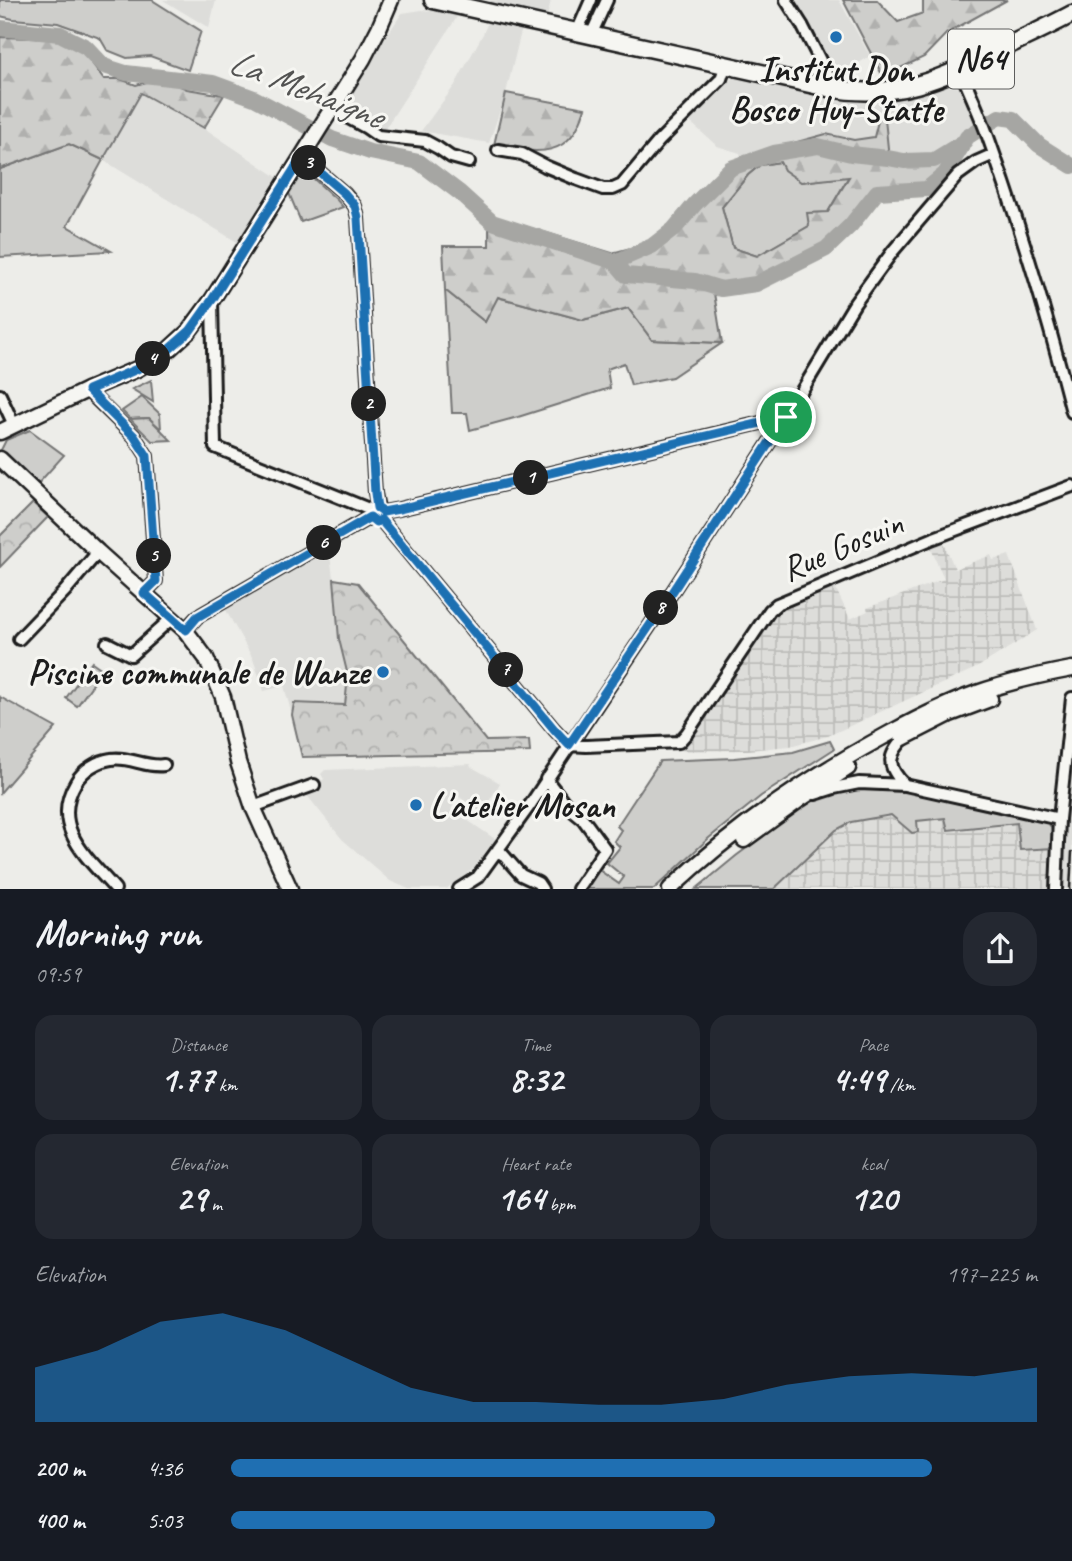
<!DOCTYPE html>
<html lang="en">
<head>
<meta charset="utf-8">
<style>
	body { margin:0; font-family:Caveat,sans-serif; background:#242831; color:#f1f3f6; height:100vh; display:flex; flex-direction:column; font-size:26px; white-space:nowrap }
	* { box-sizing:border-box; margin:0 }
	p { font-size:23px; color:#9ea1a6 }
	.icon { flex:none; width:38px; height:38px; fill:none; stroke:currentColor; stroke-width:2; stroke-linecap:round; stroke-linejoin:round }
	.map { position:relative; height:889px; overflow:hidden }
	.details { display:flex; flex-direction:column; background:#171b24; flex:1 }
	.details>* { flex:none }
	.pin { position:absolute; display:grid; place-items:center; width:60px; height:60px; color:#fff; margin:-30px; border:4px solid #fff; border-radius:50%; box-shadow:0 2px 7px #0007 }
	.km { position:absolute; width:35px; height:35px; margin:-18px; border-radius:50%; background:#222; color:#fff; font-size:19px; line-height:35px; text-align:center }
	.round { display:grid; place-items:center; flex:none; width:74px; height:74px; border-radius:28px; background:#242831 }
	.summary { display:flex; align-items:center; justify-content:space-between; height:119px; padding:0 35px }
	h1 { font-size:38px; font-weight:700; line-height:52px }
	.figures { display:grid; grid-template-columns:repeat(3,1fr); gap:10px; height:119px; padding:7px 35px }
	.figures div { display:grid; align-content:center; border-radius:18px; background:#242831; text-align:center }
	.figures b { font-size:35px; font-weight:700 }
	.figures small { font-size:19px; font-weight:400 }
	.figures p { font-size:19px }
	.chart { height:196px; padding:14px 35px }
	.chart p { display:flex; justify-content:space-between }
	.chart svg { width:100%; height:126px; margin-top:7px; fill:#1f6fb2; opacity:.7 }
	ul { padding:0 35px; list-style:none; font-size:23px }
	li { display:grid; grid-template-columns:112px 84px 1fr; align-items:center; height:52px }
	li i { height:18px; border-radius:9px; background:#1f6fb2 }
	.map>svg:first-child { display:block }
</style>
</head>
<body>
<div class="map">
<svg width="1072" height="889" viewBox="0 0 1072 889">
	<defs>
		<pattern id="industrial-grid" width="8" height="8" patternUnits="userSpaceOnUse" patternTransform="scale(1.75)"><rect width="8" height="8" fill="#ddddda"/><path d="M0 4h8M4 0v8" fill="none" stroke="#bdbdba"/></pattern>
		<pattern id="forest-firs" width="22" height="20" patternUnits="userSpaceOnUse" patternTransform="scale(1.75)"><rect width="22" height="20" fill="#cececb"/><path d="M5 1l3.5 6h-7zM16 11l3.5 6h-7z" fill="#b0b0ae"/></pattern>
		<pattern id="park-crowns" width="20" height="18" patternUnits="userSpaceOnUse" patternTransform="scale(1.75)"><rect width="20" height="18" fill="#cececb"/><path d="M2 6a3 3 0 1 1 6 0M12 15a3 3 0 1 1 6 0" fill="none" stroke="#b0b0ae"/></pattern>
	</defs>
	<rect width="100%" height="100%" fill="#edede9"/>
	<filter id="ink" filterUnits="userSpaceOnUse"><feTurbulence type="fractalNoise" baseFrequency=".0143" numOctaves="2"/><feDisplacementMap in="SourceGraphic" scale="14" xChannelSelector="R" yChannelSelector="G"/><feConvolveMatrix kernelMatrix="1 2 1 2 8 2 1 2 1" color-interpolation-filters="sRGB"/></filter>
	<g filter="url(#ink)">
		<path fill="#ddddda" d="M163 0H216L209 28Z
			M490 0H551L547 17 526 11 506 93 489 143 421 131 455 85 483 34 488 22Z
			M790 0H839L870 56 843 73 832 74Z
			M422 10 459 14 381 135 339 108 402 13Z
			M962 74 980 118 965 141 934 160 904 161 888 158 885 119 879 118 874 137 854 140 826 134 742 160 740 153 717 146 688 120 736 75 845 96 884 100 926 89Z
			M141 93 204 128 277 177 237 242 103 160Z
			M329 548 338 614 339 639 348 676 345 706 294 703 292 715 284 686 264 691 253 659 223 605Z
			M1072 759V889H1062L1065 830Z
			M471 764 470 766 500 783 482 813 458 796 451 809 495 839 473 869 446 889H409L390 881 342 839 306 794 324 779 321 774 325 770Z"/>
		<path fill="url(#industrial-grid)" d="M943 541 955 569 991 555 993 560 1009 555 1037 630 978 667 828 736 790 746 748 750 682 751 773 615 782 608 834 585 850 619 868 611 867 608 944 579 930 546Z
			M812 799 1051 825 1054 834 1052 889H696L736 856Z"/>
		<path fill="#cececb" stroke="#757574" stroke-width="2" d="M0 0H152L201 31 188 70 150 56 127 58 107 50 100 38 58 23 13 19 0 16Z
			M69 144 103 160 67 226 111 251 0 257V169Z
			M780 162 801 182 849 176 828 212 809 226 757 256 733 248 722 207 748 175 760 165Z
			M304 170 337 200 343 207 301 222 288 191Z
			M445 290 485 322 497 297 583 320 628 308 652 340 722 343 672 377 631 385 624 363 607 369 610 388 518 417 470 430 467 413H452Z
			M151 380 153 402 132 389Z
			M142 397 160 414 161 429 149 418 130 419 122 411Z
			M30 430 64 455 36 486 1 450 6 440Z
			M92 662 106 672 102 678 98 677 77 706 66 698Z
			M0 697 56 728 0 793Z
			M830 741 834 749 761 796 709 838 654 889H587L599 870 619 884 624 877 607 863 620 847 614 841 621 830 617 826 660 761 734 758 793 752Z
			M859 785 903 789 1046 821C1055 829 1054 837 1054 848L1020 850 1017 823 948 830 945 818 917 821 918 832 912 833 891 815 851 822 836 830 774 889H696L736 856 812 799Z"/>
		<path fill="url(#forest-firs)" stroke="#757574" stroke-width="2" fill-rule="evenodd" d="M843 0H877L898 22 923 13V0H1007L947 33 924 57 894 71 887 84Z
			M0 37 60 39 81 49 104 79H120L136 85 154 80 168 81 187 89 224 95 204 128 141 93 103 160 69 144 0 169Z
			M506 93 585 108C571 160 538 154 494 145Z
			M879 117 885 119 889 158 904 161 934 160 965 141 945 174 927 189 877 192 874 203 830 251 752 288 714 293 722 343 652 340 628 308 583 320 498 297 485 322 445 290 443 246H489V226L502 219 612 253 649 243 674 221 703 187 725 167 786 145 826 134 854 140 874 137ZM780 162 784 170 801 182 849 177 828 212 807 213 809 226 757 256 733 248 722 207 748 175 760 165Z"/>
		<path fill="url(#park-crowns)" stroke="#757574" stroke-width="2" d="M149 418 171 440 152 441 130 419Z
			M33 503 48 517 0 567V536Z
			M334 579 358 583 486 741 529 740 530 752 302 757 292 715 294 703 345 705 348 676 339 639Z"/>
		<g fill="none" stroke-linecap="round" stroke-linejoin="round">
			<path stroke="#a6a6a3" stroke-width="16" d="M0 28 60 34 86 47 104 66 126 73 213 83 254 98 332 139 370 152 419 162 460 193 492 222 615 262 652 246 674 229 695 204 731 168 774 153 818 146 851 154 888 158 904 161 934 160 965 141 967 137 999 117 1013 119 1039 145 1072 166
				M615 262 626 275 695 281 721 289 756 284 826 249 851 225 877 192 927 189 945 174 962 146"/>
			<defs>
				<path id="street" d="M786 0 802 25 830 80 828 88
					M577 32 591 0
					M591 35 607 0
					M960 69C969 91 979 112 987 134 1020 225 1048 318 1072 412
					M332 109 365 127 378 136 425 141 438 148 451 157 469 162
					M498 150 522 154 545 166 576 179 603 189H613L622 185 659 141 721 79 726 64
					M302 157 344 193 355 206 358 218 375 493 378 508
					M212 300 215 447 371 510
					M87 390 134 436 147 456 156 581 144 593
					M0 395 14 425
					M383 512 399 509 786 417
					M381 520 554 729 569 745
					M185 630 197 617 370 517
					M19 639 65 591 98 552
					M107 643 131 655 172 618
					M569 745 586 746 679 742 687 733 770 610 777 604 934 538 1072 486
					M546 779 567 806 583 819 605 849 578 889
					M905 785C885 765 888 755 906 736
					M815 794 834 788 859 783 905 785 1059 819
					M253 807 314 785
					M498 849 521 875 538 883 542 889
					M115 889C88 858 49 827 76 782 83 770 97 761 111 759 129 756 146 768 164 765
					M459 889 478 877 530 805 665 603 786 417 855 303 893 251 958 175 976 162 994 154
					M1056 889 1059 819 1072 698"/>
				<path id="secondary" d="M0 432 87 390 137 369 166 352 189 331 212 300 363 59 379 28 391 0
					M0 459 98 552 185 630 206 658 223 697 238 762 253 807 290 889
					M903 738 950 714 990 699
					M744 840 799 800 848 768
					M670 889C736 827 812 775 892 732 918 718 945 704 974 694 1006 683 1039 675 1072 669"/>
				<path id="primary" d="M433 0 828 88C897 100 939 80 999 50 1023 38 1048 27 1072 14"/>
			</defs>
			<use href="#street" stroke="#1c1c1c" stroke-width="16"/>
			<use href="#secondary" stroke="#1c1c1c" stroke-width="19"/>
			<use href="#primary" stroke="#1c1c1c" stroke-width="21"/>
			<use href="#street" stroke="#f6f6f2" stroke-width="10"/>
			<use href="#secondary" stroke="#f6f6f2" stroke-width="14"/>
			<use href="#primary" stroke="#f6f6f2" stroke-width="16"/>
			<path stroke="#1c1c1c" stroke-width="2.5" d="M1070 889 1072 852"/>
		</g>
	</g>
	<g fill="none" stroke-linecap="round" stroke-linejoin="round" filter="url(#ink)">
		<defs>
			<path id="route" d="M302 157 344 193 355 206 358 218 375 493 377 508 383 512 399 509 786 417 665 603 569 745 554 729 381 520 376 522 370 517 197 617 186 630 144 593 156 581 147 456 134 436 88 390 137 369 166 352 190 331 212 300Z"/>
		</defs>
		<use href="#route" stroke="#fff" stroke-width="14"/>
		<use href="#route" stroke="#1f6fb2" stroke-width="9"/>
	</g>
	<g fill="#1f6fb2" stroke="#f6f6f2" stroke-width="2.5">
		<circle cx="836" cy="37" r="7"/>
		<circle cx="383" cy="672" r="7"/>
		<circle cx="416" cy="805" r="7"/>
	</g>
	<g text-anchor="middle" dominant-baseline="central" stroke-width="6" stroke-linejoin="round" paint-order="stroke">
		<rect fill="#f6f6f2" stroke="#5d5d5c" stroke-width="2" x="948" y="29.5" width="66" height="59" rx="5"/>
		<g font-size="33" font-weight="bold" fill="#1c1c1c">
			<text x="981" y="59">N64</text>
		</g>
		<g font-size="35" font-weight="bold" fill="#1c1c1c" stroke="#f6f6f2">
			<text x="836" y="69">Institut Don<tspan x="836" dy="40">Bosco Huy-Statte</tspan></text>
			<text x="369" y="672" text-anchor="end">Piscine communale de Wanze</text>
			<text x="430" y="805" text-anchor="start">L'atelier Mosan</text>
		</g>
		<g font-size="35" fill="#1c1c1c" stroke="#f6f6f2">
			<text transform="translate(842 546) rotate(-23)">Rue Gosuin</text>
		</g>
		<g font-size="37" font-style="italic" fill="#535352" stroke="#f6f6f2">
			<text transform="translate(306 88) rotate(21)">La Mehaigne</text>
		</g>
	</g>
</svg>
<div class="pin" style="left:786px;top:417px;background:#1e9e55"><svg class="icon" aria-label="arrive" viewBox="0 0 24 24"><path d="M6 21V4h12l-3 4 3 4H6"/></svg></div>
<b class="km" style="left:531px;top:478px">1</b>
<b class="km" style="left:369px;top:404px">2</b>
<b class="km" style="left:309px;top:163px">3</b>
<b class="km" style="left:153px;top:359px">4</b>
<b class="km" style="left:154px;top:556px">5</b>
<b class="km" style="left:324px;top:543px">6</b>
<b class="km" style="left:506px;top:670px">7</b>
<b class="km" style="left:661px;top:608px">8</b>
</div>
<section class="details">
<div class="summary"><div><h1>Morning run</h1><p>09:59</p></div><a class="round"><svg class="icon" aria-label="share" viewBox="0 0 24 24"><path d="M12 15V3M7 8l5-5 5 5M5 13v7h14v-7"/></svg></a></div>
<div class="figures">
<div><p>Distance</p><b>1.77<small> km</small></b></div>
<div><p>Time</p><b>8:32</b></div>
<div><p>Pace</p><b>4:49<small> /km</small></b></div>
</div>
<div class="figures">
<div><p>Elevation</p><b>29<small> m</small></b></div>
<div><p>Heart rate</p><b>164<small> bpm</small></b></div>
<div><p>kcal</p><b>120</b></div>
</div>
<div class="chart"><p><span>Elevation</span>197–225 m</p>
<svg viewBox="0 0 160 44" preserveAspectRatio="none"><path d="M0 44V25L10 19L20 9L30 6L40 12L50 22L60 32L70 37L80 37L90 38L100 38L110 36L120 31L130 28L140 27L150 28L160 25V44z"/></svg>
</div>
<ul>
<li><b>200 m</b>4:36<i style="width:87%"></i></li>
<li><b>400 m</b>5:03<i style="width:60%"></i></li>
</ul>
</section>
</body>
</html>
